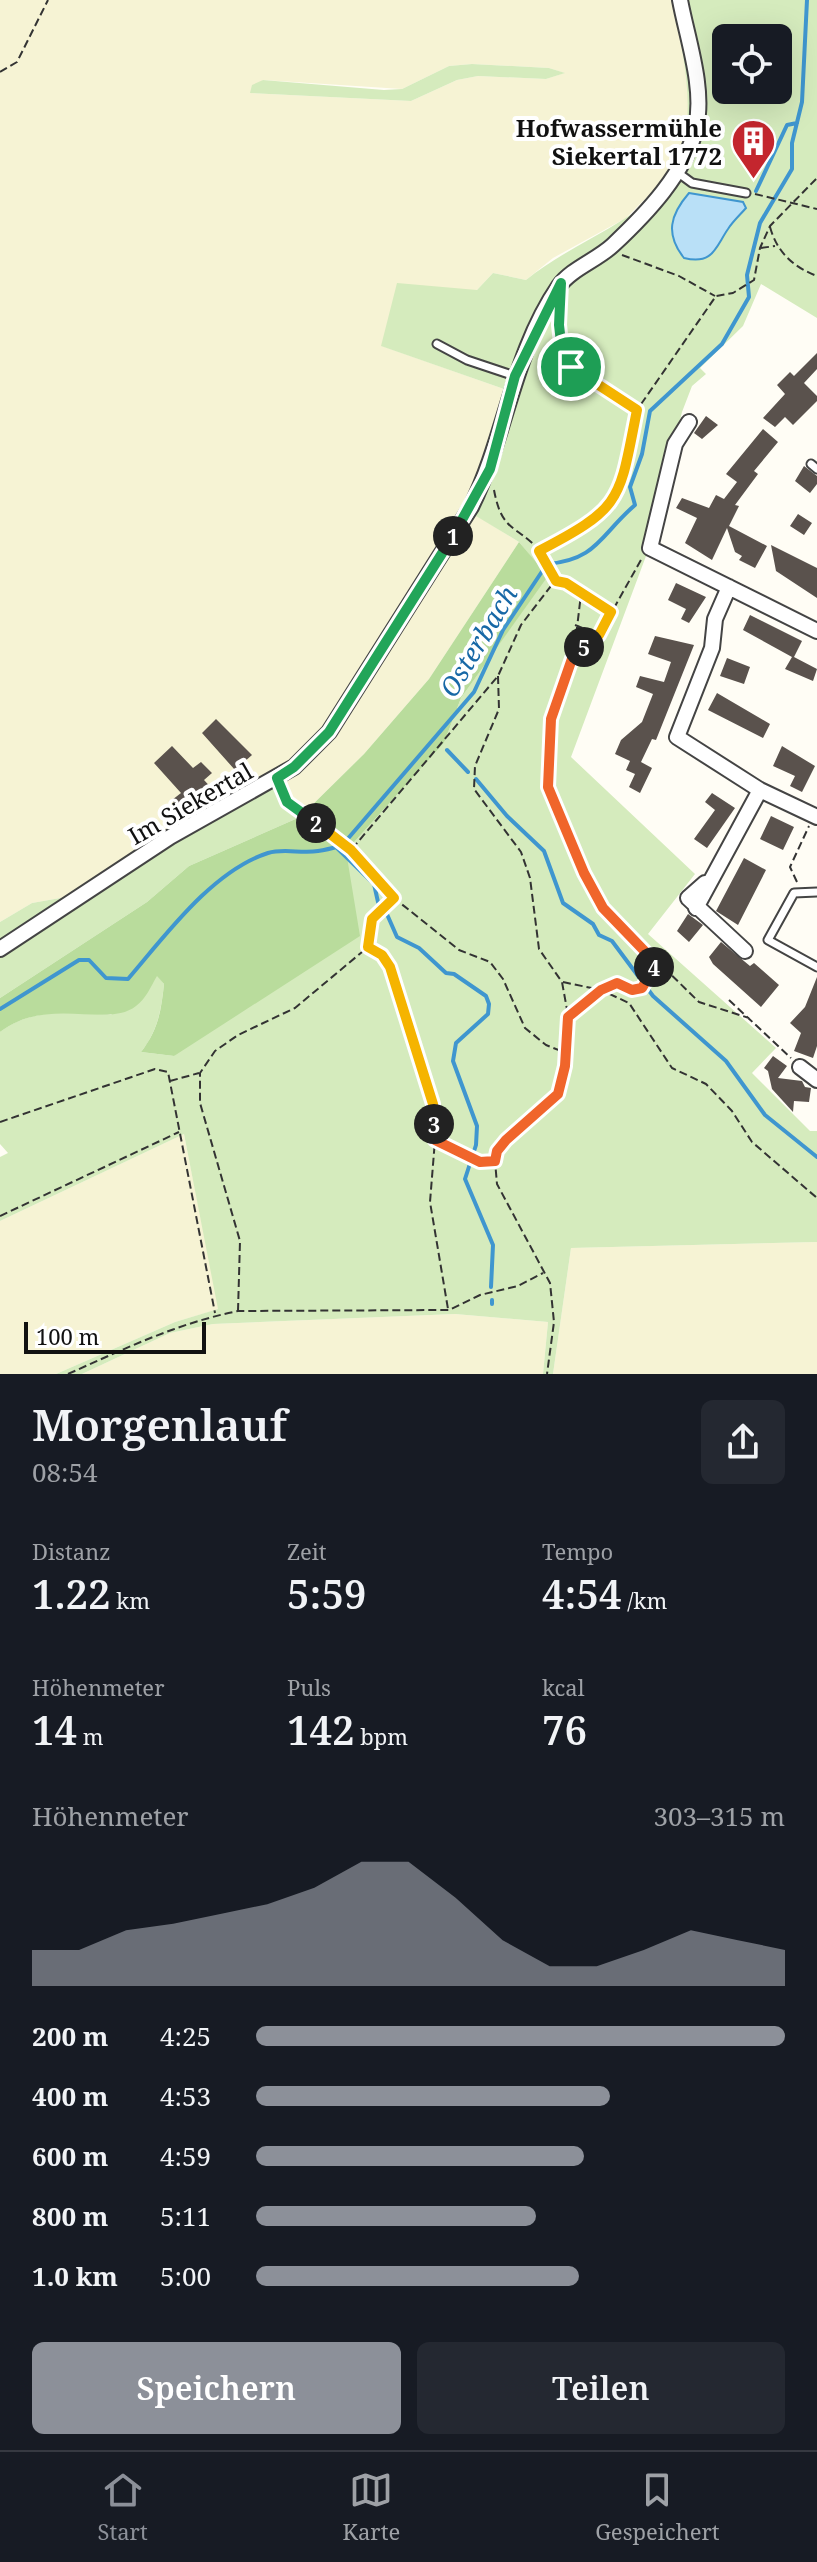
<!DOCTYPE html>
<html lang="de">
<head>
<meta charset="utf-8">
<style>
	body { margin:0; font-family:"Noto Serif",serif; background:#242831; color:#f1f3f6; height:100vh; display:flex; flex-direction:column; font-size:30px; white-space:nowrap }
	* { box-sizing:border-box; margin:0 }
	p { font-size:26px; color:#9ea1a6 }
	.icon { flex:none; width:44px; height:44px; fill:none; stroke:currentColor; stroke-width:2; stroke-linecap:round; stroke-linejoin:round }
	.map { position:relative; height:1374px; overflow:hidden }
	.panel { display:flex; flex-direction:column; background:#171b24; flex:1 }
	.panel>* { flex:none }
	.buttons { position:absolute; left:712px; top:24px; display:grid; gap:16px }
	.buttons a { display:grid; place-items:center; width:80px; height:80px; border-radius:12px; background:#171b24; box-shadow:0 8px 32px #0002; font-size:40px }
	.scale { position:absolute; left:24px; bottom:20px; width:182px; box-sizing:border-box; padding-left:8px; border:4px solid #111; border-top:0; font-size:22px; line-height:28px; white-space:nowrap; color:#111; -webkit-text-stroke:6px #fff; paint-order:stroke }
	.pin { position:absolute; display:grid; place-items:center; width:68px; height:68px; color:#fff; margin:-34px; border:4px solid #fff; border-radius:50%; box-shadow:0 2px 8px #0007 }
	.km { position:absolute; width:40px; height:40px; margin:-20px; border-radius:50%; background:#222; color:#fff; font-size:22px; line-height:40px; text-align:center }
	.round { display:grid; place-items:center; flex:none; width:84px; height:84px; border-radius:12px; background:#242831 }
	.overview { display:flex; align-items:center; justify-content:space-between; height:136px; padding:0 32px }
	h1 { font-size:44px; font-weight:600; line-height:60px }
	.stats { display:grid; grid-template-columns:repeat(3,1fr); gap:12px; height:136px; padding:8px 32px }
	.stats div { display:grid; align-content:center }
	.stats b { font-size:40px; font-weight:600 }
	.stats small { font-size:22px; font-weight:400 }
	.stats p { font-size:22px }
	.chart { height:224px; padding:16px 32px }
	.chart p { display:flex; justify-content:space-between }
	.chart svg { width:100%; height:144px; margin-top:8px; fill:#8c9099; opacity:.7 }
	.primary-button { display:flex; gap:16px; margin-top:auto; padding:16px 32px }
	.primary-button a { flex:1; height:92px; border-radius:12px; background:#8c9099; color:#fff; font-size:32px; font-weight:600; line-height:92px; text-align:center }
	.primary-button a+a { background:#242831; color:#f1f3f6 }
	ul { padding:0 32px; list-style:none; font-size:26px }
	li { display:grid; grid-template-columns:128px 96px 1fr; align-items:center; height:60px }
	li i { height:20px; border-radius:10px; background:#8c9099 }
	.menu { display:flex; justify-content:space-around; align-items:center; height:112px; border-top:2px solid #363941; background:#171b24; font-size:22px; color:#9ea1a6 }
	.menu a { display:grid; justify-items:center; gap:4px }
	.menu .active { color:#8c9099 }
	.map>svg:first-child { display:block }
</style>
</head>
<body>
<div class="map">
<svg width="817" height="1374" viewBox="0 0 817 1374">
	<rect width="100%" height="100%" fill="#fffdf5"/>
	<path fill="#f6f3d4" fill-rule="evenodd" d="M0 0H673L689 89V122L675 169 626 218 553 258 526 280 493 273 477 290 382 346 504 389 495 452 471 512 519 542 429 679 364 754 304 813 288 801 276 774 168 834 66 897 32 903 0 922ZM472 64 549 68 564 73 546 79 478 76 457 80 411 101 251 93 263 80 402 89 449 66Z
		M184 1134 219 1309 175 1322 56 1374H0V1221Z
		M817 1242V1374H553L571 1248Z
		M455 1314 548 1322 543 1374H82L170 1333 213 1324Z"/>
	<path fill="#d5ebbd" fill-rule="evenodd" d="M673 0H817V318L761 284 743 326 700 368 706 374 692 386 682 412 646 556 571 757 695 874 648 934 776 1048 752 1073 810 1131H817V1242L571 1248 553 1374H543L548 1322 455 1314 213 1324 170 1333 82 1374H56L175 1322 218 1309 184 1134 0 1221V1157L8 1153 0 1144V1032C33 1007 72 1012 111 1015L157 975 164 984C161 1011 158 1030 141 1052L174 1056 346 851 444 743 461 698 547 576 519 542 471 513 495 452 504 389 381 346 397 283 477 290 493 273 526 280C557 255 591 240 624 219 712 164 688 84 673 0ZM726 38H778V90H726Z
		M472 64 549 68 565 73 546 79 478 76 457 80 411 101 250 93 252 85 263 80 384 90 402 89 449 66Z
		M276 774 288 801 304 813 300 817 189 866 147 902 0 998V922L32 903 66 897Z"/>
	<path fill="#b9dc9c" d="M519 542 548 576 461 698 444 743 346 851 360 936 174 1056 141 1052C158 1030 161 1012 164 984L157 976C151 986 146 999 136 1006 107 1029 49 995 0 1032V998L147 902 189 866 300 817 364 754 429 679Z"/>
	<path fill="#b9e0f7" stroke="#3f96cf" stroke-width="2" d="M689 193 743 202 746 208C740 215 733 221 728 229 715 248 713 265 684 258 665 234 670 215 689 193Z"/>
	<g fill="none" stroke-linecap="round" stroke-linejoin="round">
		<path stroke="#3f96cf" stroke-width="4" d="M756 191 787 125 797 123
			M447 750 468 772
			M476 779 507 816 544 851 563 903 593 924 599 935 612 941 653 996 726 1061 765 1115 817 1157
			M345 842 474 692 503 630 547 564C597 560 600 535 635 505L630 487 642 454 650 411 722 344 749 297 747 275 760 223 792 169V143L802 102 807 0
			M337 848 374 884 378 902
			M386 912 397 937 419 948 446 973 454 974 486 996 489 1004 488 1014 456 1043 453 1061 477 1126 476 1145 465 1179 493 1245 491 1287
			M0 1009 79 960H89L106 978 128 979C165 936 212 871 268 853 284 848 302 854 318 851 325 850 333 848 340 846
			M492 1300V1304"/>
	</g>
	<path fill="#5a524d" d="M817 353V369L804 383 817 396V401L793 425 785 417 775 427 763 418 785 394 777 385 790 372 794 376Z
		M706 416 718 425 702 439 694 433Z
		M763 429 778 442 754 471 758 474 735 505 739 506 729 526 767 546 755 568 739 560 742 556 735 552 727 528 712 560 685 543 697 518 676 508 682 498 709 508 716 495 724 499 737 482 726 474Z
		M804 466 817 476V484L810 493 795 481Z
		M798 514 812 523 804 535 790 526Z
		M771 545 817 568V598L776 571Z
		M676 583 706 597 689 623 681 619 686 609 668 600Z
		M750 615 802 641 794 657 817 669 813 681 785 669 792 657 743 630Z
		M655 636 694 645 656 740 652 739 641 762 652 768 640 793 629 787 635 774 626 770 630 761 615 754 621 740 642 722 653 694 636 687 640 676 664 682 671 662 648 654Z
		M727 658 750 667 744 684 720 676Z
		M717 693 770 724 763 738 708 710Z
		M216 719 252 755 235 770 202 733Z
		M172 746 193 768 201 762 212 773 204 780 216 793 187 816 172 800 181 793 154 763Z
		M782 746 815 766 802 792 790 786 795 776 773 766Z
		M712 793 735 808 707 848 694 839 715 810 705 802Z
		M771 816 794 827 783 850 760 839Z
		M744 858 766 870 738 925 716 911Z
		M688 914 703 925 689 942 677 931Z
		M721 942 750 966 754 963 779 985 761 1007 713 964 709 957Z
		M817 977V1046L813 1058 794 1051 801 1033 790 1023 805 1007Z
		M773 1056 787 1066 778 1078 802 1081 805 1087 811 1088 809 1102 794 1101 793 1112 772 1089 768 1071 764 1068Z"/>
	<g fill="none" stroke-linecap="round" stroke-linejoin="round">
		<defs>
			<path id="lane" d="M677 172 692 183 746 193
				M437 344 467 360 515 376
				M811 464 817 469
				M817 892 794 893 768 940 817 967"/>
			<path id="street" d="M689 422 675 444 650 548 817 631
				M729 587 715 619 712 648 677 737 760 790 817 817
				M705 883 688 898 745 951
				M696 908 760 790
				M0 949 170 837 294 767 329 732 471 507C506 436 513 353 559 286 571 269 597 260 613 245 646 214 686 173 696 127 705 88 687 38 680 0
				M800 1067 817 1080"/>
		</defs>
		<use href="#lane" stroke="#444" stroke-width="11"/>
		<use href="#street" stroke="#444" stroke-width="18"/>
		<path stroke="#333" stroke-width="2" stroke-dasharray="8 4" stroke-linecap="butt" d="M0 72 17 62 48 0
			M755 194 817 209
			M770 227C777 252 793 267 817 276
			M761 248 775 246
			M622 255 679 276 715 296
			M559 313 563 360 618 401 637 410
			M494 490C502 533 516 524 540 551 547 559 551 571 556 581
			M539 551 603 512 621 489 637 410 716 296 733 293 754 280 760 248 770 226 817 178
			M556 581 566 583 581 594 574 653 551 719 548 787 584 873 603 908 699 1002 749 1018
			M582 595 611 611
			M575 625 598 634
			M575 653 599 635 642 558
			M498 676 499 709 475 766 474 789 521 852 530 878 539 949 562 982 570 1026 558 1094 506 1140 497 1151 495 1161 497 1184 550 1283 554 1322 547 1374
			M282 790 287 802 351 850 394 898 459 950 490 962 503 979 525 1028 546 1045 566 1053
			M352 849 498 676 521 625 554 582
			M797 882 790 867 809 826
			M368 947 382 955 390 967 433 1104 435 1140 430 1202 448 1309
			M563 982 601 990 629 1003 672 1068 706 1084 732 1111 752 1142 817 1198
			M729 1000 791 1058
			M568 1017 617 983 632 990 642 988 656 964
			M170 1081 199 1073
			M0 1122 155 1069 168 1072 215 1313
			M437 1140 480 1162 493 1161
			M0 1216 179 1132
			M238 1311 240 1241 200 1103V1073L215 1051 238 1035 295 1008 368 947 372 919 394 898
			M68 1374C124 1349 178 1323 238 1311L449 1310 480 1295 518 1286 543 1273"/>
		<use href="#lane" stroke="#fff" stroke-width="7"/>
		<use href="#street" stroke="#fff" stroke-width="14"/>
	</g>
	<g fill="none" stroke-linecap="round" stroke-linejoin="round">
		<defs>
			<path id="split-1" d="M453 536 490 469 515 376 561 283 559 325 563 360 571 367"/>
			<path id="split-2" d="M316 823 287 802 277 778 294 767 329 732 453 536"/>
			<path id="split-3" d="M316 823 351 850 394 898 372 919 368 947 382 955 390 967 433 1104 434 1124"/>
			<path id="split-4" d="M434 1124 435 1140 480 1162 495 1161 497 1151 506 1140 558 1094 565 1066 568 1017 601 990 617 983 632 990 642 988 654 967"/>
			<path id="split-5" d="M584 647 574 653 551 719 548 787 584 873 603 908 656 963 654 967"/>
			<path id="split-6" d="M571 367 637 410C619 500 624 507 539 551L556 581 566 583 611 612 599 635 584 647"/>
		</defs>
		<use href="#split-1" stroke="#fff" stroke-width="16"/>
		<use href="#split-2" stroke="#fff" stroke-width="16"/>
		<use href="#split-3" stroke="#fff" stroke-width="16"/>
		<use href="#split-4" stroke="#fff" stroke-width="16"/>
		<use href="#split-5" stroke="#fff" stroke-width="16"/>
		<use href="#split-6" stroke="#fff" stroke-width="16"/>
		<use href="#split-1" stroke="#22a559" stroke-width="10"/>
		<use href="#split-2" stroke="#22a559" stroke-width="10"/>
		<use href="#split-3" stroke="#f5b400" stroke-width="10"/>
		<use href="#split-4" stroke="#f0652b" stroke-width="10"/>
		<use href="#split-5" stroke="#f0652b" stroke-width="10"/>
		<use href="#split-6" stroke="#f5b400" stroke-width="10"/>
	</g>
	<defs>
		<symbol id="building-pin" viewBox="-11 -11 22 30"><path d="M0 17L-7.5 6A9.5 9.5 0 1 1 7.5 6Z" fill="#c4262e" stroke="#fff"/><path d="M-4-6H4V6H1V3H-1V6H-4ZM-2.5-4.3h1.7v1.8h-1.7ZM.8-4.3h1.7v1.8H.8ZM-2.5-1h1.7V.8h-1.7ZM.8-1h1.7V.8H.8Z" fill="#fff"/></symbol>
	</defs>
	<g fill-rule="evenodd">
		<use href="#building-pin" x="728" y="116" width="51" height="69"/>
	</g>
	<g text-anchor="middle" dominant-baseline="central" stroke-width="8" stroke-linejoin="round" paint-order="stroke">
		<g font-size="24" font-weight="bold" fill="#111" stroke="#fff" text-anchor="end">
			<text x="722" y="127">Hofwassermühle<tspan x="722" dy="28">Siekertal 1772</tspan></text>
		</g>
		<g font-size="24" fill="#111" stroke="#fff">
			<text transform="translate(190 803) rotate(-30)">Im Siekertal</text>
		</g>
		<g font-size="26" font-style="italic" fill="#1768a6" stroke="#fff">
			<text transform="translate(478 641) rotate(-59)">Osterbach</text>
		</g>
	</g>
</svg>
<div class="buttons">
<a><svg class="icon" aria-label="locate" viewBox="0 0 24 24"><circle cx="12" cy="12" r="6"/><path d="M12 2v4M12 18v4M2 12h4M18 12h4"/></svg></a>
</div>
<div class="scale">100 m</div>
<div class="pin" style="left:571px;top:367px;background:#1e9e55"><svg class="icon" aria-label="arrive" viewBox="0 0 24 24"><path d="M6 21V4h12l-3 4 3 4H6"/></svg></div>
<b class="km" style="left:453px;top:536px">1</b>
<b class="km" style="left:316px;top:823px">2</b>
<b class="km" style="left:434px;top:1124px">3</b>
<b class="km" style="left:654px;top:967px">4</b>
<b class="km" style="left:584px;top:647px">5</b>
</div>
<section class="panel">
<div class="overview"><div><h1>Morgenlauf</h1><p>08:54</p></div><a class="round"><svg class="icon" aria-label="share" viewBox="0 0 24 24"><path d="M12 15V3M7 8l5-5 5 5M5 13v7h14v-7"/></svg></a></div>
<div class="stats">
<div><p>Distanz</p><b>1.22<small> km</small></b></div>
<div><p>Zeit</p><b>5:59</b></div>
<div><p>Tempo</p><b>4:54<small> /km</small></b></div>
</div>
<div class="stats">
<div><p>Höhenmeter</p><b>14<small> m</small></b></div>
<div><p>Puls</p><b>142<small> bpm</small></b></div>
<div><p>kcal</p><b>76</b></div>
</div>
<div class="chart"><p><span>Höhenmeter</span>303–315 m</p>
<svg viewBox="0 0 160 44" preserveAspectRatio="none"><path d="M0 44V33L10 33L20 27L30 25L40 22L50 19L60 14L70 6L80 6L90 17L100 30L110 38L120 38L130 33L140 27L150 30L160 33V44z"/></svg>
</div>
<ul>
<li><b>200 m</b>4:25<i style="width:100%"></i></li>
<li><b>400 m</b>4:53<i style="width:67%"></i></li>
<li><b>600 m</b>4:59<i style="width:62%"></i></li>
<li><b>800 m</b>5:11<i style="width:53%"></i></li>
<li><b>1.0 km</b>5:00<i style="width:61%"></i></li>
</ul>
<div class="primary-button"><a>Speichern</a><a>Teilen</a></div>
</section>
<nav class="menu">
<a class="active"><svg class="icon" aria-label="home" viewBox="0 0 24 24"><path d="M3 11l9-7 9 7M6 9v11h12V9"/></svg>Start</a>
<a><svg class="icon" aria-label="map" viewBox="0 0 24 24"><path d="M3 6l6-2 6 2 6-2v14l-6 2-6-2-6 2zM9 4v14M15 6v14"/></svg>Karte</a>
<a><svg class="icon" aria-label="saved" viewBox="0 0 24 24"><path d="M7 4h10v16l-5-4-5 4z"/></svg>Gespeichert</a>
</nav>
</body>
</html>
